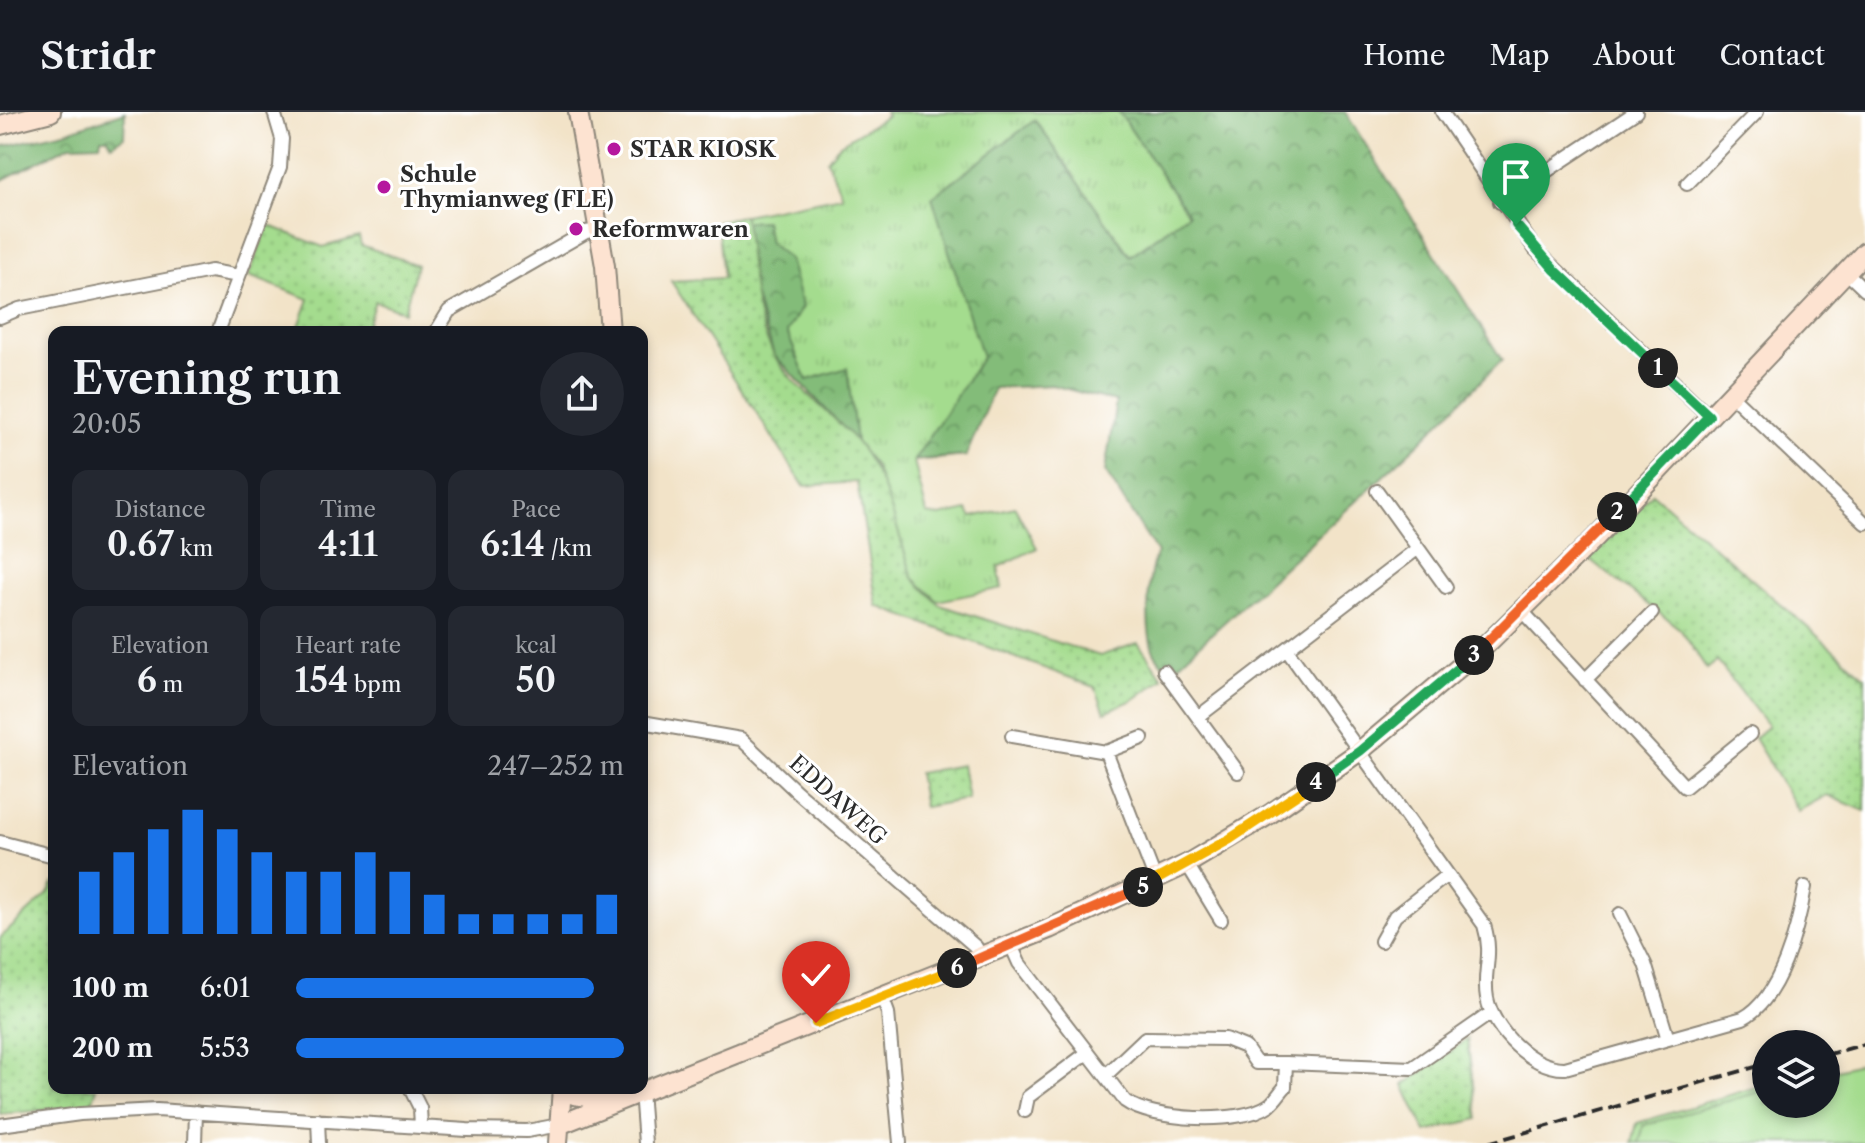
<!DOCTYPE html>
<html lang="en">
<head>
<meta charset="utf-8">
<style>
	body { margin:0; font-family:"Libre Caslon Text",serif; background:#242831; color:#f1f3f6; height:100vh; display:flex; flex-direction:column; font-size:30px; white-space:nowrap }
	* { box-sizing:border-box; margin:0 }
	p { font-size:26px; color:#9ea1a6 }
	.icon { flex:none; width:44px; height:44px; fill:none; stroke:currentColor; stroke-width:2; stroke-linecap:round; stroke-linejoin:round }
	.map { position:relative; flex:1; overflow:hidden }
	.drawer { position:absolute; left:48px; top:214px; width:600px; height:768px; display:flex; flex-direction:column; background:#171b24; border-radius:16px; box-shadow:0 4px 12px #0003 }
	.drawer>* { flex:none }
	.buttons { position:absolute; left:1752px; top:918px; display:grid; gap:16px }
	.buttons a { display:grid; place-items:center; width:88px; height:88px; border-radius:50%; background:#171b24; box-shadow:0 4px 12px #0003; font-size:40px }
	.pin { position:absolute; display:grid; place-items:center; width:68px; height:68px; color:#fff; margin:-82px -34px; border-radius:50% 50% 50% 0; rotate:-45deg; box-shadow:0 0 8px #0007 }
	.pin .icon { rotate:45deg }
	.km { position:absolute; width:40px; height:40px; margin:-20px; border-radius:50%; background:#222; color:#fff; font-size:22px; line-height:40px; text-align:center }
	.round { display:grid; place-items:center; flex:none; width:84px; height:84px; border-radius:42px; background:#242831 }
	.summary { display:flex; align-items:center; justify-content:space-between; height:136px; padding:0 24px }
	h1 { font-size:44px; font-weight:600; line-height:60px }
	.figures { display:grid; grid-template-columns:repeat(3,1fr); gap:12px; height:136px; padding:8px 24px }
	.figures div { display:grid; align-content:center; border-radius:16px; background:#242831; text-align:center }
	.figures b { font-size:34px; font-weight:600 }
	.figures small { font-size:22px; font-weight:400 }
	.figures p { font-size:22px }
	.chart { height:224px; padding:16px 24px }
	.chart p { display:flex; justify-content:space-between }
	.chart svg { width:100%; height:144px; margin-top:8px; stroke:#1a73e8; stroke-width:6 }
	ul { padding:0 24px; list-style:none; font-size:26px }
	li { display:grid; grid-template-columns:128px 96px 1fr; align-items:center; height:60px }
	li i { height:20px; border-radius:10px; background:#1a73e8 }
	header { display:flex; align-items:center; gap:48px; box-sizing:border-box; height:112px; padding:0 40px; background:#171b24; border-bottom:2px solid #363941 }
	header strong { font-size:38px }
	nav { display:flex; gap:44px; margin-inline-start:auto; font-size:28px }
	.map>svg:first-child { display:block }
</style>
</head>
<body>
<header>
<strong>Stridr</strong>
<nav><a>Home</a><a>Map</a><a>About</a><a>Contact</a></nav>
</header>
<div class="map">
<svg width="1865" height="1031" viewBox="0 0 1865 1031">
	<defs>
		<pattern id="grass-tufts" width="24" height="20" patternUnits="userSpaceOnUse" patternTransform="scale(2)"><rect width="24" height="20" fill="#a4dc8e"/><path d="M3 7l-1-3M5 7V3M7 7l1-3M15 17l-1-3M17 17v-4M19 17l1-3" fill="none" stroke="#8dbd7b"/></pattern>
		<pattern id="forest-crowns" width="20" height="18" patternUnits="userSpaceOnUse" patternTransform="scale(2)"><rect width="20" height="18" fill="#83bc79"/><path d="M2 6a3 3 0 1 1 6 0M12 15a3 3 0 1 1 6 0" fill="none" stroke="#6b9963"/></pattern>
		<pattern id="park-dots" width="8" height="8" patternUnits="userSpaceOnUse" patternTransform="scale(2)"><rect width="8" height="8" fill="#a4dc8e"/><path d="M2 2h.1M6 6h.1" fill="none" stroke="#8dbd7b" stroke-width="1.8" stroke-linecap="round"/></pattern>
	</defs>
	<rect width="100%" height="100%" fill="#fff"/>
	<filter id="ink" filterUnits="userSpaceOnUse"><feTurbulence type="fractalNoise" baseFrequency=".0125" numOctaves="2"/><feDisplacementMap in="SourceGraphic" scale="16" xChannelSelector="R" yChannelSelector="G"/><feConvolveMatrix kernelMatrix="1 2 1 2 8 2 1 2 1" color-interpolation-filters="sRGB"/></filter>
	<filter id="wash" filterUnits="userSpaceOnUse"><feTurbulence type="fractalNoise" baseFrequency=".006" numOctaves="4" result="noise"/><feDisplacementMap in="SourceGraphic" scale="32" xChannelSelector="R" yChannelSelector="G"/><feGaussianBlur stdDeviation="1.8" result="paint"/><feColorMatrix in="noise" values="0 0 0 0 0 0 0 0 0 0 0 0 0 0 0 0 0 1.4 0 .05"/><feComposite in="paint" operator="in"/></filter>
	<g filter="url(#wash)">
		<rect width="100%" height="100%" fill="#f2e3c8"/>
		<path fill="url(#grass-tufts)" stroke="#68845c" stroke-width="2" d="M885 0H1119L1188 102 1130 144 1035 8 982 245 966 344 914 349 927 402 940 404 967 398 972 405 1015 395 1037 436 998 455 1002 476 938 489 913 466 875 354 762 214 752 176 744 103 842 84 827 48 840 32 887 4Z
			M1766 972V978L1642 1031H1632L1637 1011Z"/>
		<path fill="url(#forest-crowns)" stroke="#577452" stroke-width="2" d="M125 0 124 25 111 33 108 26H101L100 32 70 33 0 69V35L65 20Z
			M1119 0H1345L1502 248 1419 331 1169 561C1165 554 1158 548 1154 540 1145 520 1147 460 1157 441L1105 359 1116 290 1052 273 994 276 966 344 914 348 982 245 932 85 1035 8 1130 144 1188 102Z
			M765 109 769 131 789 147 802 195 787 220 807 268 847 256 856 329 774 243 752 176 745 110Z"/>
		<path fill="url(#park-dots)" stroke="#68845c" stroke-width="2" d="M744 103C751 149 751 199 773 241 791 275 829 297 853 326 887 365 896 417 913 466L940 493 1100 544 1138 531 1163 566 1133 588 1105 600 1095 575 877 494 857 370 804 374 671 169 723 166 717 110Z
			M268 113 323 135 359 125 361 133 417 153 404 200 375 189 365 220H297L309 187 249 164Z
			M1652 381 1865 565V699L1827 683 1798 699 1754 626 1768 614 1717 549 1707 557 1680 517 1589 447Z
			M962 653 968 687 924 695 918 661Z
			M54 770V976H97L91 994 0 1002V826L48 782Z
			M1467 927 1478 1007 1426 1020 1404 973Z"/>
		<path fill="#a4dc8e" stroke="#68845c" stroke-width="2" d="M1865 950V1031H1639L1644 1013 1766 978V992H1826V961Z"/>
	</g>
	<g filter="url(#ink)">
		<g fill="none" stroke-linecap="round" stroke-linejoin="round">
			<defs>
				<path id="street" d="M1442 0 1535 137 1709 304
					M1687 72 1757 0
					M1500 90 1636 0
					M1846 160 1865 178
					M0 205 19 197 211 159 239 164
					M218 220 280 55 282 27 274 0
					M436 220 449 199 586 120 599 118
					M1730 282 1865 411
					M1377 379 1446 475
					M1522 499 1685 675 1750 622
					M1287 538 1484 813C1494 845 1482 859 1487 886 1493 918 1532 957 1565 956L1743 906C1781 886 1798 816 1805 775
					M1164 559 1238 660
					M1585 568 1652 501
					M1198 605 1417 437
					M642 610 741 627 796 679 976 835 982 846
					M1012 624 1106 640 1156 769
					M1106 640 1142 626
					M0 730 54 744
					M1187 752 1221 808
					M1620 802 1645 852 1668 927
					M1381 829 1395 804 1447 763
					M1011 833 1019 851 1125 989C1152 1009 1241 1013 1269 993 1275 989 1280 980 1285 975L1286 951 1412 956 1491 901
					M882 885 888 901 900 1031
					M1106 963 1145 926 1225 927 1245 935 1256 951H1286
					M410 976 420 996 421 1014
					M641 979 645 1031
					M1025 999 1028 985 1087 941
					M318 1008 319 1031
					M0 1013 80 1002 157 998 467 1018 527 1019 559 1013
					M195 1031 196 1000"/>
				<path id="secondary" d="M578 0 605 154 610 220
					M0 13 51 0
					M567 976 574 983 613 989
					M559 1013 1049 817 1187 752 1270 702 1360 639 1487 532 1596 425 1865 140
					M558 1031 562 976"/>
			</defs>
			<use href="#street" stroke="#8e877a" stroke-width="16"/>
			<use href="#secondary" stroke="#8e877a" stroke-width="22"/>
			<use href="#street" stroke="#fff" stroke-width="12"/>
			<use href="#secondary" stroke="#fde3d1" stroke-width="18"/>
			<path stroke="#2b2b2b" stroke-width="4" stroke-dasharray="12 6" stroke-linecap="butt" d="M1826 943 1865 932
				M1488 1031 1766 952"/>
		</g>
	</g>
	<g fill="none" stroke-linecap="round" stroke-linejoin="round" filter="url(#ink)">
		<defs>
			<path id="split-1" d="M1516 113 1555 158 1658 256"/>
			<path id="split-2" d="M1617 400 1709 304 1658 256"/>
			<path id="split-3" d="M1474 543 1617 400"/>
			<path id="split-4" d="M1316 670 1360 639 1474 543"/>
			<path id="split-5" d="M1143 775 1230 727 1316 670"/>
			<path id="split-6" d="M957 856 1143 775"/>
			<path id="split-7" d="M816 911 957 856"/>
		</defs>
		<use href="#split-1" stroke="#fff" stroke-width="16"/>
		<use href="#split-2" stroke="#fff" stroke-width="16"/>
		<use href="#split-3" stroke="#fff" stroke-width="16"/>
		<use href="#split-4" stroke="#fff" stroke-width="16"/>
		<use href="#split-5" stroke="#fff" stroke-width="16"/>
		<use href="#split-6" stroke="#fff" stroke-width="16"/>
		<use href="#split-7" stroke="#fff" stroke-width="16"/>
		<use href="#split-1" stroke="#22a559" stroke-width="10"/>
		<use href="#split-2" stroke="#22a559" stroke-width="10"/>
		<use href="#split-3" stroke="#f0652b" stroke-width="10"/>
		<use href="#split-4" stroke="#22a559" stroke-width="10"/>
		<use href="#split-5" stroke="#f5b400" stroke-width="10"/>
		<use href="#split-6" stroke="#f0652b" stroke-width="10"/>
		<use href="#split-7" stroke="#f5b400" stroke-width="10"/>
	</g>
	<g fill="#b5179e" stroke="#fff" stroke-width="3">
		<circle cx="614" cy="37" r="8"/>
		<circle cx="384" cy="75" r="8"/>
		<circle cx="576" cy="117" r="8"/>
	</g>
	<g text-anchor="middle" dominant-baseline="central" stroke-width="6" stroke-linejoin="round" paint-order="stroke">
		<g font-size="22" font-weight="bold" fill="#2b2b2b" stroke="#fff" text-anchor="start">
			<text x="630" y="37">STAR KIOSK</text>
			<text x="400" y="62">Schule<tspan x="400" dy="25">Thymianweg (FLE)</tspan></text>
			<text x="592" y="117">Reformwaren</text>
		</g>
		<g font-size="22" fill="#2b2b2b" stroke="#fff">
			<text transform="translate(838 688) rotate(42)">EDDAWEG</text>
		</g>
	</g>
</svg>
<div class="buttons">
<a><svg class="icon" aria-label="layers" viewBox="0 0 24 24"><path d="M12 4l9 5-9 5-9-5zM3 14l9 5 9-5"/></svg></a>
</div>
<div class="pin" style="left:1516px;top:113px;background:#1e9e55"><svg class="icon" aria-label="arrive" viewBox="0 0 24 24"><path d="M6 21V4h12l-3 4 3 4H6"/></svg></div>
<div class="pin" style="left:816px;top:911px;background:#d93025"><svg class="icon" aria-label="check" viewBox="0 0 24 24"><path d="M5 12l5 5 9-10"/></svg></div>
<b class="km" style="left:1658px;top:256px">1</b>
<b class="km" style="left:1617px;top:400px">2</b>
<b class="km" style="left:1474px;top:543px">3</b>
<b class="km" style="left:1316px;top:670px">4</b>
<b class="km" style="left:1143px;top:775px">5</b>
<b class="km" style="left:957px;top:856px">6</b>
<section class="drawer">
<div class="summary"><div><h1>Evening run</h1><p>20:05</p></div><a class="round"><svg class="icon" aria-label="share" viewBox="0 0 24 24"><path d="M12 15V3M7 8l5-5 5 5M5 13v7h14v-7"/></svg></a></div>
<div class="figures">
<div><p>Distance</p><b>0.67<small> km</small></b></div>
<div><p>Time</p><b>4:11</b></div>
<div><p>Pace</p><b>6:14<small> /km</small></b></div>
</div>
<div class="figures">
<div><p>Elevation</p><b>6<small> m</small></b></div>
<div><p>Heart rate</p><b>154<small> bpm</small></b></div>
<div><p>kcal</p><b>50</b></div>
</div>
<div class="chart"><p><span>Elevation</span>247–252 m</p>
<svg viewBox="0 0 160 44" preserveAspectRatio="none"><path d="M5 44V25M15 44V19M25 44V12M35 44V6M45 44V12M55 44V19M65 44V25M75 44V25M85 44V19M95 44V25M105 44V32M115 44V38M125 44V38M135 44V38M145 44V38M155 44V32"/></svg>
</div>
<ul>
<li><b>100 m</b>6:01<i style="width:91%"></i></li>
<li><b>200 m</b>5:53<i style="width:100%"></i></li>
</ul>
</section>
</div>
</body>
</html>
